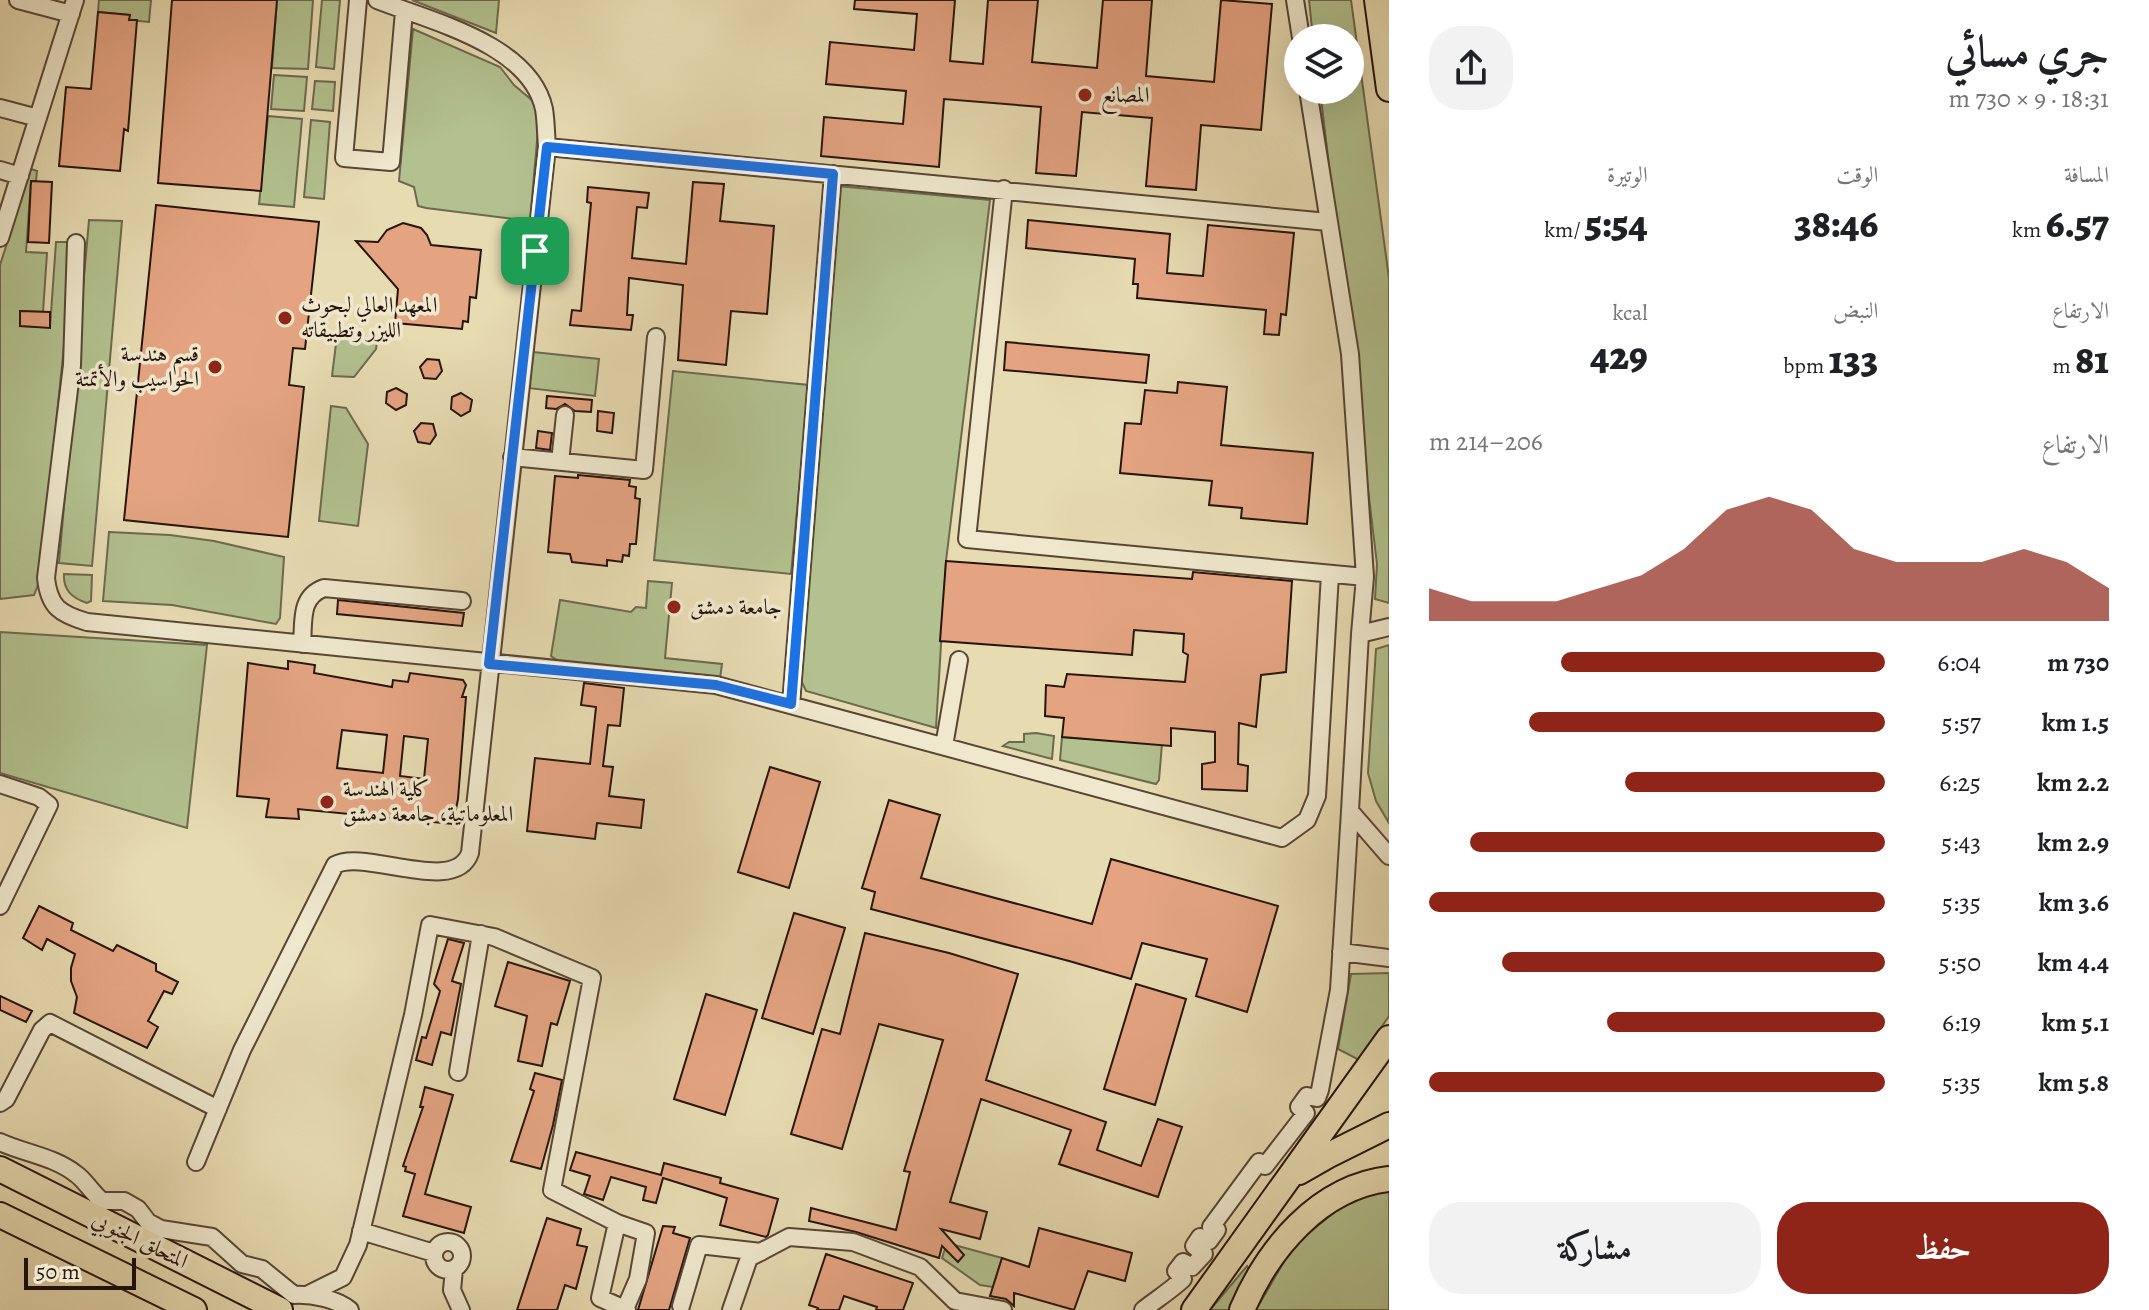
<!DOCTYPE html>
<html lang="ar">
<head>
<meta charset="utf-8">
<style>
	body { margin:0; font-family:Alegreya,Amiri,serif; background:#f2f2f2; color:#202124; direction:rtl; height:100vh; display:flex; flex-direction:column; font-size:30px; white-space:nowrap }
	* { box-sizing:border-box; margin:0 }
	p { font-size:26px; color:#757577 }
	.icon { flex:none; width:44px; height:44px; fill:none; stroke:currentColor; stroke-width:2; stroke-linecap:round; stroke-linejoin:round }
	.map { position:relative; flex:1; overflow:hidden; direction:ltr }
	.side { display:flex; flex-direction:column; background:#fff; width:760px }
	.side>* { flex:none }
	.controls { position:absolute; left:1284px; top:24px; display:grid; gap:16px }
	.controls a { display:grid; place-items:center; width:80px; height:80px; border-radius:50%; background:#fff; box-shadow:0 8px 32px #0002; font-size:40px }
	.scale { position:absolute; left:24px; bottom:20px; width:112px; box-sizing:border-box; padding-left:8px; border:4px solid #27140c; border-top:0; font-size:22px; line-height:28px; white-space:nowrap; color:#27140c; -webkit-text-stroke:6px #efe8cd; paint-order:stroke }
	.pin { position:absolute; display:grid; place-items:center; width:68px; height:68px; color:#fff; margin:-34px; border-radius:16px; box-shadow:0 4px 12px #0006 }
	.round { display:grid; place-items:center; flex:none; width:84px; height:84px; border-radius:32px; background:#f2f2f2 }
	.summary { display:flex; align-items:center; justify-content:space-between; height:136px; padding:0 40px }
	h1 { font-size:44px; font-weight:800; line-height:60px }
	.metrics { display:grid; grid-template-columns:repeat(3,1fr); gap:12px; height:136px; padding:8px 40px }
	.metrics div { display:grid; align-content:center }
	.metrics b { font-size:40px; font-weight:800 }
	.metrics small { font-size:22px; font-weight:400 }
	.metrics p { font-size:22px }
	.chart { height:224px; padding:16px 40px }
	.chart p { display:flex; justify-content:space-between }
	.chart svg { width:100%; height:144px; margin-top:8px; fill:#8f2418; opacity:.7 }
	.primary-button { display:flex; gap:16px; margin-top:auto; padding:16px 40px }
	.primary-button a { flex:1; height:92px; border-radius:32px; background:#8f2418; color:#fff; font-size:32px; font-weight:800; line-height:92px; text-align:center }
	.primary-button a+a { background:#f2f2f2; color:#202124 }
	ul { padding:0 40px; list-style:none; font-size:26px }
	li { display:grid; grid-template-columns:128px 96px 1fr; align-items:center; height:60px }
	li i { height:20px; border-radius:10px; background:#8f2418 }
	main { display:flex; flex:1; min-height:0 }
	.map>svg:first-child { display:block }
</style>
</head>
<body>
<main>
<section class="side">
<div class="summary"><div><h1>جري مسائي</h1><p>18:31 · 9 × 730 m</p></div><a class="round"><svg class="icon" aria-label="share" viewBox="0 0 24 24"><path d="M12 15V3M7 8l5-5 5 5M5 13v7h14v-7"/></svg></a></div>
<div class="metrics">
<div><p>المسافة</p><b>6.57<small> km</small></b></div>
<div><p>الوقت</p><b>38:46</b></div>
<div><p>الوتيرة</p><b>5:54<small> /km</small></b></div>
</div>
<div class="metrics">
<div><p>الارتفاع</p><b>81<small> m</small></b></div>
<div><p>النبض</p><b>133<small> bpm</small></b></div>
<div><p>kcal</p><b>429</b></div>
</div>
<div class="chart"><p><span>الارتفاع</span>206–214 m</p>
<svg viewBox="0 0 160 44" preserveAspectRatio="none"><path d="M0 44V34L10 38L20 38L30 38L40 34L50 30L60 22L70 10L80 6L90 10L100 22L110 26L120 26L130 26L140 22L150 26L160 34V44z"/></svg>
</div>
<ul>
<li><b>730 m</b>6:04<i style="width:71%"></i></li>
<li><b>1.5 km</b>5:57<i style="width:78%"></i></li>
<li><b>2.2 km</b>6:25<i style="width:57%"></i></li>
<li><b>2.9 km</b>5:43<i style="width:91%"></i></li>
<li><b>3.6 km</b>5:35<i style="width:100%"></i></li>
<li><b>4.4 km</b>5:50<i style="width:84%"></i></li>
<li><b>5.1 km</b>6:19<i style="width:61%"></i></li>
<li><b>5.8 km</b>5:35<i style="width:100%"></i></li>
</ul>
<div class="primary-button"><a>حفظ</a><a>مشاركة</a></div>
</section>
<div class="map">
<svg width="1389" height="1310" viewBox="0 0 1389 1310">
	<rect width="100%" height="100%" fill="#e7dbb2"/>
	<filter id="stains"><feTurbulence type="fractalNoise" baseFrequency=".0025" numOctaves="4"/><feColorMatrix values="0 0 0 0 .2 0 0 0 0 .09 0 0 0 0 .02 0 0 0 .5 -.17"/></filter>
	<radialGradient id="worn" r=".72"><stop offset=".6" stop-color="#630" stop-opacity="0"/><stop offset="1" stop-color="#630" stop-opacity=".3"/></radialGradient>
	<path fill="#b2c18f" stroke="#6c6a4e" stroke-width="2" d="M99 0H151L149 22 129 20V15L98 12Z
		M277 0H313L308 69 272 68Z
		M322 0H340L334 69 316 67Z
		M412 0H499L496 33Z
		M1309 0H1351L1389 278V603L1375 599 1377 564 1320 90H1350V38H1313Z
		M413 29 500 67 514 85 540 107 530 221 426 208 418 206 414 187 399 181Z
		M274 75 307 77 304 111 271 109Z
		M315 81 335 82 333 111 312 109Z
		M268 116 302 119 294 207 259 204Z
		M311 120 330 122 324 199 304 197Z
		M31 169 37 171 36 181H31L26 252 47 253 43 312 21 311 20 326 50 327 56 242H72L68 307 40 580 34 595 0 599V265Z
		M837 186 990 200 946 561 936 728 806 691 799 676Z
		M89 220 122 221 92 566 59 563Z
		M337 336 377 342 376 349 354 377 332 376Z
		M533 352 599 359 595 396 528 388Z
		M673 371 809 385 791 574 654 560Z
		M331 406 346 408 368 444 358 526 319 521Z
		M109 532 170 535 214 541 284 557 280 618 276 624 172 605 103 601Z
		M64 574 92 575 91 601 87 603C72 598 63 590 64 574Z
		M648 581 672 583 665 658 722 664 720 679 561 663 551 656 560 600 631 612 636 607 646 608Z
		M0 632 207 645 187 828 0 773Z
		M1389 645V823L1376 801 1368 773 1376 649Z
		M1036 733 1054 736 1052 759 1003 746 1009 742H1024V734Z
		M1062 737 1162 744 1159 780 1156 784 1060 760Z
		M1389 973V1016L1359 1060 1338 1049 1351 974Z
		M1389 1184V1310H1256L1293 1246 1359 1192Z
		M947 1243 1002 1258 993 1287 980 1285 942 1258Z
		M1247 1266 1250 1272 1233 1310H1210Z"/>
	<path fill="#e4a482" stroke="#27140c" stroke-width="2" fill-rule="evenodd" d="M172 0H277L261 191 158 183Z
		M855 0H955L950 61 983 64 988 0H1038L1032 62 1097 68 1103 0H1152L1146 76 1214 82 1221 0 1272 4 1261 130 1201 125 1196 190 1146 186 1152 118 1082 112 1076 176 1036 173 1041 107 944 99 939 167 821 156 824 117 903 124 906 91 826 84 830 42 914 50 917 14 854 9Z
		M98 12 130 15 129 20H137L128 131 124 129 120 171 59 166 66 87 91 89Z
		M31 181 52 182 49 243 28 242Z
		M693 182 724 184 720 221 774 226 767 314 731 311 726 365 678 360 683 285 629 278 627 315H633L631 330 570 325 572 310 581 311 591 203 587 202 588 187 649 193 647 208 637 207 632 258 686 264Z
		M156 205 319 222 305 349 293 348 289 385 304 387 288 537 124 520Z
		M1028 220 1170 234 1167 273 1203 276 1208 225 1294 233 1286 315 1281 314 1279 335 1264 334 1266 310 1137 298 1138 284H1133L1135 259 1026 248Z
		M403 223 421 228 427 235 431 245 481 250 476 298 470 297 468 322 463 321 462 329 395 323 398 289 356 241 378 242 387 230Z
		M20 311 50 312V328L20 326Z
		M1006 342 1149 355 1146 383 1004 370Z
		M427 359 439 360 442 371 436 379 424 378 420 367Z
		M1178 382 1227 387 1221 445 1313 453 1307 524 1241 518 1242 508 1209 505 1212 481 1120 473 1125 423 1141 424 1145 390 1177 393Z
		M396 388 407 394 406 405 396 410 386 403 387 392Z
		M461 393 472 400 470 411 461 416 451 409 452 397Z
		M547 396 592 400 591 412 575 411 565 404 556 409 546 408Z
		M598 411 614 413 612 433 597 431Z
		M421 423 433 424 436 435 430 444 418 442 414 431Z
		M538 431 552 433 550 450 536 448Z
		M578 475 630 480 629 486 636 487 635 498 640 499 636 544H630L629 556 623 555 622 562 607 560V566L572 562 570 554 548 552 555 476 578 478Z
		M946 561 1192 579 1193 572 1292 581 1286 672 1261 675 1256 727 1239 723 1238 764 1248 766 1247 791 1202 789V764L1215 762V732L1171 728V746L1062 737 1064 718 1045 716 1046 685 1064 687 1067 674 1185 682 1188 655 1183 652 1184 634 1134 630 1132 655 940 641Z
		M338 600 464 613 462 626 337 614Z
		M288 661 315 665 314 673 392 687 393 680 408 682 410 673 463 680 466 685 462 697H466L458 799 453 824 298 809 299 819 266 817 269 799 237 796 248 663 288 669ZM342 730 387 735 383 773 337 768ZM404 736 428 739 424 779 400 776Z
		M584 683 624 688 620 726 608 725 603 766 613 767 609 796 644 800 641 828 597 823 595 839 527 831 535 758 590 764 596 707 581 705Z
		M770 767 820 782 789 888 738 872Z
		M889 800 940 815 921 878 1092 924 1111 859 1278 906 1247 1012 1196 996 1207 959 1142 943 1131 979 1069 961 871 909 875 892 862 888Z
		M39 906 73 923 71 930 113 951 117 945 156 964V971L178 982 172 994 164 991 148 1021 158 1027 147 1048 74 1013 77 997 71 981V968L75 954 47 939 42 950 23 938Z
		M794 913 845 928 813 1034 762 1018Z
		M865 933 949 953 1018 974 986 1080 1106 1122 1097 1150 1141 1166 1158 1119 1182 1127 1158 1197 1059 1164 1071 1130 981 1099 950 1202 987 1212 980 1239 941 1229 964 1255 958 1262 942 1246 939 1258 856 1232 809 1221 811 1208 896 1230 910 1172 904 1171 943 1040 879 1024 842 1149 791 1134 822 1029 840 1034Z
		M448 939 464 943 452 981 461 984 451 1035 441 1032 432 1065 416 1060 422 1037 426 1038 440 991 434 984Z
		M508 962 570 981 557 1025 551 1023 542 1066 518 1061 527 1016 495 1006Z
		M1136 984 1186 999 1155 1105 1104 1089Z
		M706 994 757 1010 725 1115 674 1099Z
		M0 996 32 1011 26 1022 0 1010Z
		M535 1073 562 1080 553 1125 541 1169 511 1161 534 1091 530 1089Z
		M425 1087 453 1095 425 1194 471 1207 464 1233 403 1216 415 1174 405 1171 406 1167 403 1166 423 1107H420Z
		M576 1152 661 1175 664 1163 721 1178 720 1183 778 1199 768 1235 766 1237 720 1225 727 1198 663 1178 656 1203 643 1200 646 1187 611 1177 603 1200 584 1194 590 1176 570 1170Z
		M547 1218 581 1229 577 1245 587 1247 576 1289 565 1285 557 1310H517Z
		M663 1226 675 1227 673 1233 690 1238 669 1310H638Z
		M1039 1228 1132 1253 1125 1281 1088 1271 1074 1310 1014 1293V1306L1006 1299 990 1296 1002 1258 1029 1267Z
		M826 1254 913 1283 903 1310H876L877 1307 844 1296 839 1310H817L818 1308 809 1305Z"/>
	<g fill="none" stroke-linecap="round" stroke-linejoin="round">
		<defs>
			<path id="minor" d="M18 0 71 14
				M358 0 344 158 391 162 404 11
				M1295 0 1301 38
				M1308 90 1350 354 1365 577 1360 634
				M0 108 38 118
				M547 147 1328 222
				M0 170 20 176
				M1004 189 967 539 1365 577
				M0 238 75 0
				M76 243 72 365 46 578C49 607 60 614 87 622L716 685 1282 838 1307 820 1317 796 1330 574
				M512 457 644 470 656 337
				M560 462 565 415
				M302 644C304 622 299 597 324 588L462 601
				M791 704 833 174
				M944 746 959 660
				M0 784 39 797 49 805 0 906
				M1350 811 1360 634 1389 627
				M1341 952 1389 958
				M458 1072 481 934
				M0 1103 6 1099 42 1030 50 1023 218 1109
				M0 1142C24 1153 55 1157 76 1174 85 1180 92 1193 102 1201H124L138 1209 148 1222 161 1229 212 1237 242 1264 262 1269 294 1295C312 1294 337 1299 350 1310
				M196 1162 242 1050 335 865C364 848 455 896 470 853L547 147C546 135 546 121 544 109 530 44 430 21 377 0
				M617 1223 646 1233 638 1279 625 1309
				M361 1231 434 1253
				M434 1256a14 14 0 1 1 28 0a14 14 0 1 1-28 0Z
				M454 1269 452 1290 461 1310
				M309 1294 343 1277 358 1245 413 1015 430 925 494 937 592 978 552 1190 617 1223 600 1298 627 1310
				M681 1306 699 1245 761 1252
				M731 1310 749 1258 789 1237 853 1242 920 1267 955 1301 1003 1310
				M1143 1310C1157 1299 1170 1291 1183 1279L1176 1271 1183 1262 1192 1267 1204 1254 1194 1246 1200 1237 1209 1241 1217 1230 1211 1227 1259 1162 1265 1166 1306 1113 1299 1107 1307 1096 1317 1098 1320 1090 1339 990 1350 811 1389 856"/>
			<path id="highway" d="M1377 0 1389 89
				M0 1169 280 1310
				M1299 1172 1327 1156 1389 1125
				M0 1215 194 1310
				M1194 1310 1389 1038
				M1242 1310C1268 1249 1319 1187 1389 1179"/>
		</defs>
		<use href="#minor" stroke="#574636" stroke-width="20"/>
		<use href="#highway" stroke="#27140c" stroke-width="28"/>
		<use href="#minor" stroke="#efe8cd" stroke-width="16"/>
		<use href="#highway" stroke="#e7dbb2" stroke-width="24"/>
	</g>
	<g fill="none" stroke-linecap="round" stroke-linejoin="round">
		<defs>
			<path id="route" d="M547 147 833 174 791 704 716 685 489 664Z"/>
		</defs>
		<use href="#route" stroke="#fff" stroke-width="16"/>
		<use href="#route" stroke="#1a73e8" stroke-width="10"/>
	</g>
	<g fill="#8f2418" stroke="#efe8cd" stroke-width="3">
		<circle cx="1085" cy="95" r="8"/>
		<circle cx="285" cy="318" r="8"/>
		<circle cx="215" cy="367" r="8"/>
		<circle cx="674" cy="607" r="8"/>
		<circle cx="327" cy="802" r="8"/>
	</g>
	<g text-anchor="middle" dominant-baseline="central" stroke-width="7" stroke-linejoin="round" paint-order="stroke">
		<g font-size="22" fill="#27140c" stroke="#efe8cd" text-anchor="start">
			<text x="1101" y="95">المصانع</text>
			<text x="301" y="305">المعهد العالي لبحوث<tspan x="301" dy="25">الليزر وتطبيقاته</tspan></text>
			<text x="199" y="354" text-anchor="end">قسم هندسة<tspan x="199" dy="25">الحواسيب والأتمتة</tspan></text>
			<text x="690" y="607">جامعة دمشق</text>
			<text x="343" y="789">كلية الهندسة<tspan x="343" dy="25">المعلوماتية، جامعة دمشق</tspan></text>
		</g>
		<g font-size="22" fill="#27140c" stroke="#efe8cd">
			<text transform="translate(140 1240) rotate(26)">المتحلق الجنوبي</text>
		</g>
	</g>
	<rect width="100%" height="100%" filter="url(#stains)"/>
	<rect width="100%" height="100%" fill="url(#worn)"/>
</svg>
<div class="controls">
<a><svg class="icon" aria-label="layers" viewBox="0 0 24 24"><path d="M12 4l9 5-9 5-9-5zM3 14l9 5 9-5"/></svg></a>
</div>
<div class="scale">50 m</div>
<div class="pin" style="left:535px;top:251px;background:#1e9e55"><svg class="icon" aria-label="arrive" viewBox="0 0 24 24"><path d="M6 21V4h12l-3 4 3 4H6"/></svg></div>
</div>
</main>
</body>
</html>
